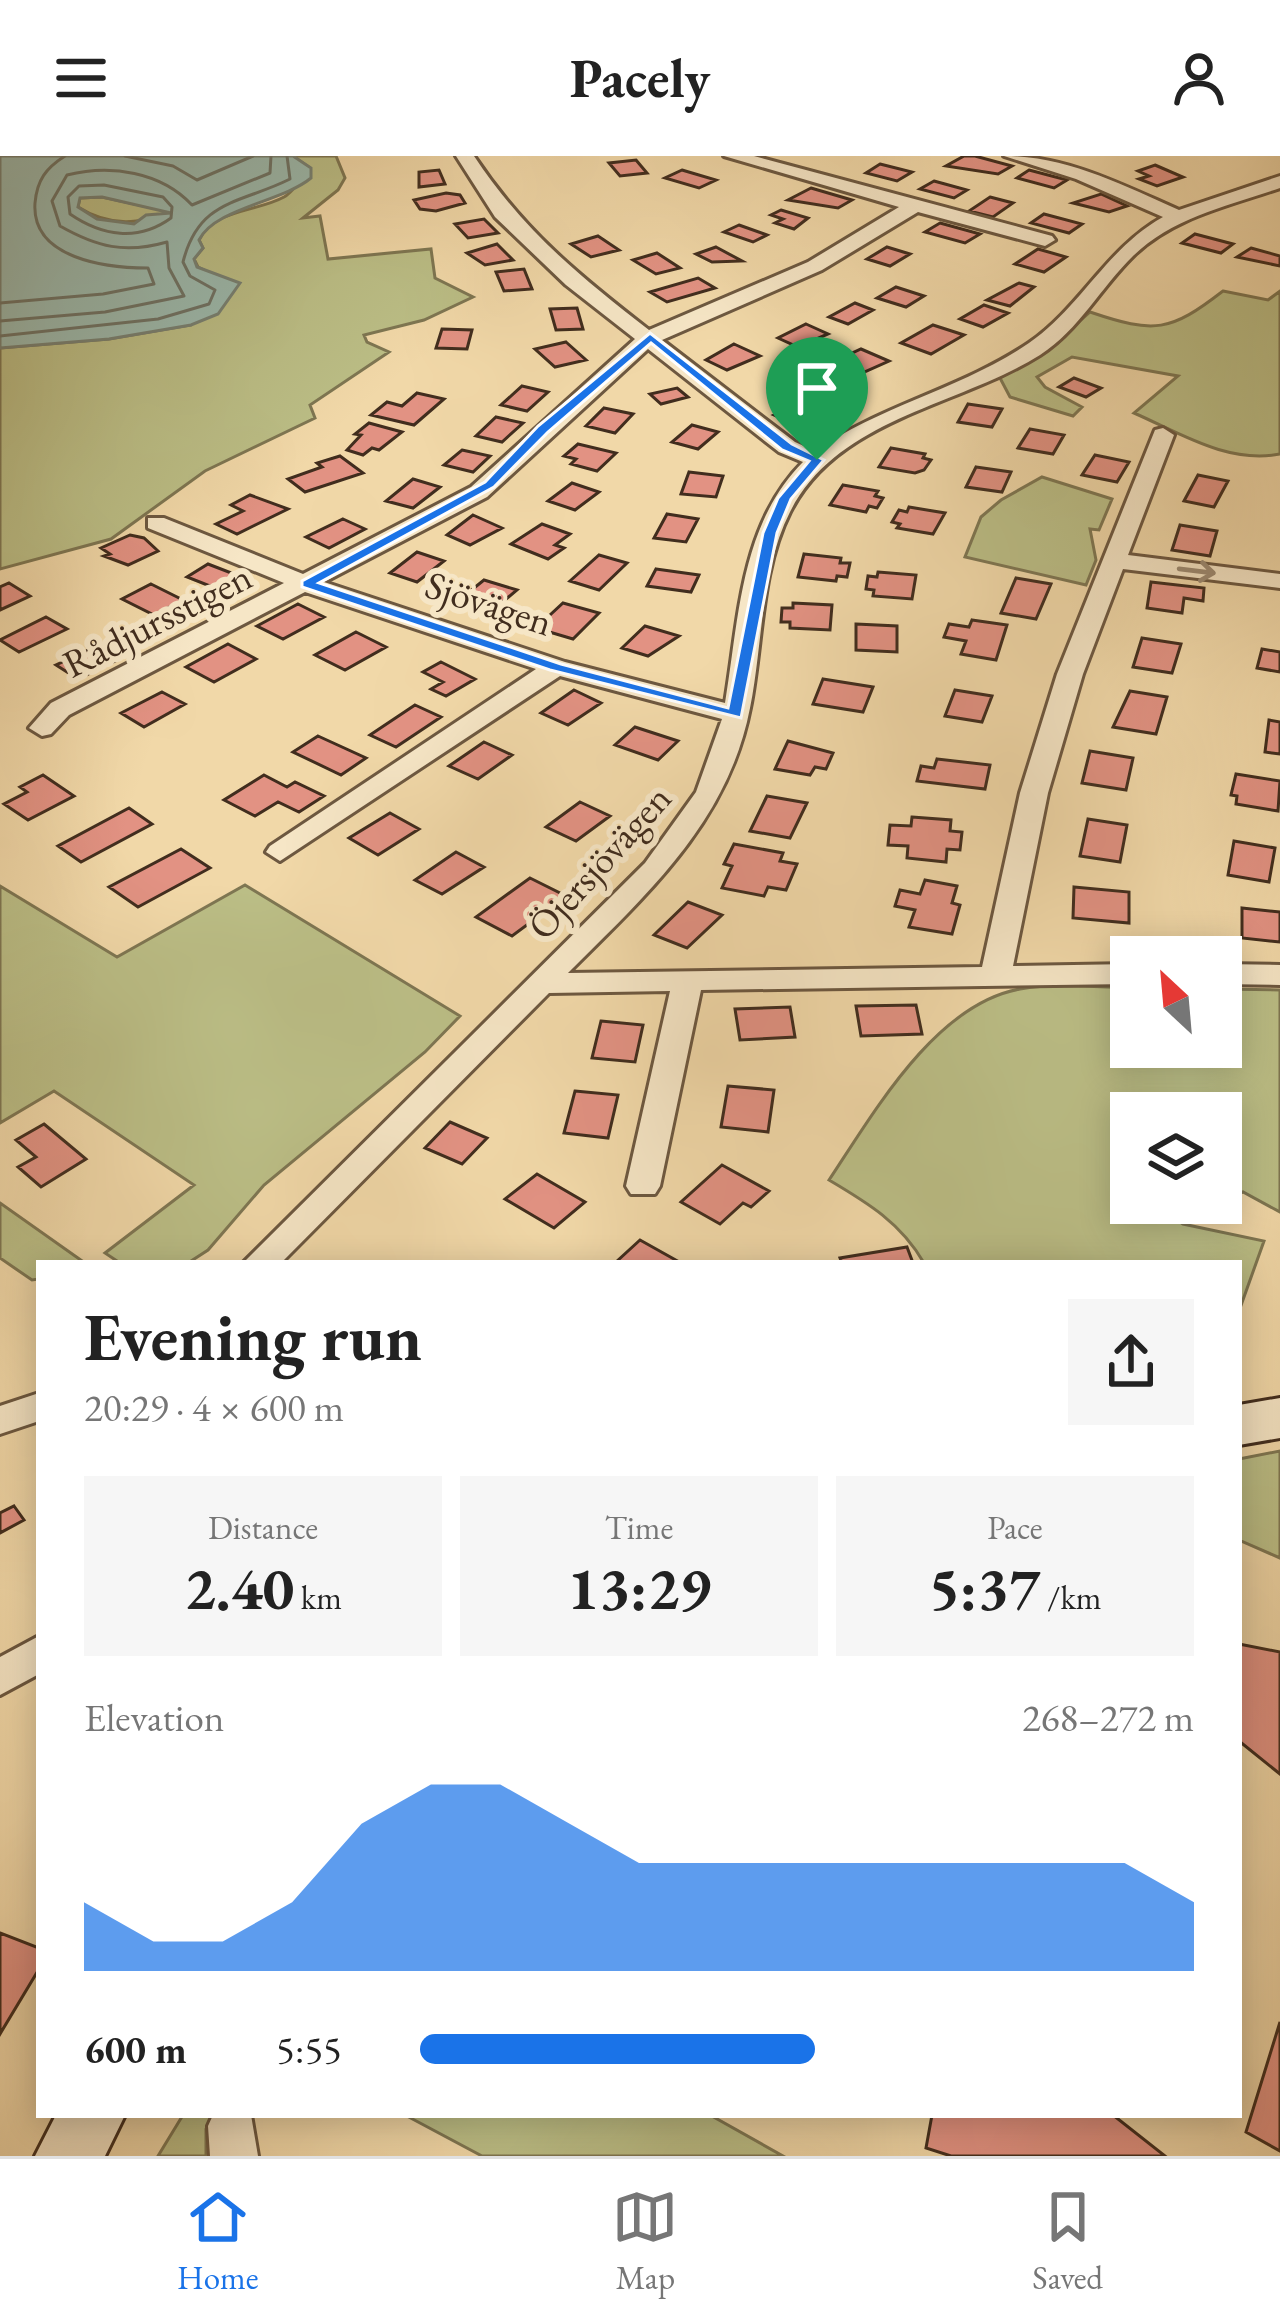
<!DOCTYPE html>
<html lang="en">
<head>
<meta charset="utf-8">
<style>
	body { margin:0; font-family:"EB Garamond",serif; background:#f6f6f6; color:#222; height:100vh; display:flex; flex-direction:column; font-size:45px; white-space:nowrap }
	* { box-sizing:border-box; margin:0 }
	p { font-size:39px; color:#767676 }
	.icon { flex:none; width:66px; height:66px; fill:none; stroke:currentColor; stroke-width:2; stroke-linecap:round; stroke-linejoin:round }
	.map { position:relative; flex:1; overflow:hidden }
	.side { position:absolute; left:36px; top:1104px; width:1206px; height:858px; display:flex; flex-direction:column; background:#fff; border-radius:0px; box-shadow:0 6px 30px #0003 }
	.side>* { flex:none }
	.needle { width:78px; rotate:334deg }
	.buttons { position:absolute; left:1110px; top:780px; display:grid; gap:24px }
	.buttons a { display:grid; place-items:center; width:132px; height:132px; border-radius:0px; background:#fff; box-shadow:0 6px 30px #0003; font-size:60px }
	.pin { position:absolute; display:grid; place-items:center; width:102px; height:102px; color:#fff; margin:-123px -51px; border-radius:50% 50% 50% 0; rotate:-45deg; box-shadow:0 0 12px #0007 }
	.pin .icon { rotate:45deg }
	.round { display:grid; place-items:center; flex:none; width:126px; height:126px; border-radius:0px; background:#f6f6f6 }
	.headline { display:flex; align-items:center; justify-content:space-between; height:204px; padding:0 48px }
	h1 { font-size:66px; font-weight:700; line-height:90px }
	.metrics { display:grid; grid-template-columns:repeat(3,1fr); gap:18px; height:204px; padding:12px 48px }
	.metrics div { display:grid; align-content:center; border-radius:0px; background:#f6f6f6; text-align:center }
	.metrics b { font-size:60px; font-weight:700 }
	.metrics small { font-size:33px; font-weight:400 }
	.metrics p { font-size:33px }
	.chart { height:336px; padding:24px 48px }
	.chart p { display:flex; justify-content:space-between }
	.chart svg { width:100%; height:216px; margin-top:12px; fill:#1a73e8; opacity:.7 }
	ul { padding:0 48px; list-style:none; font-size:39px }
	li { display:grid; grid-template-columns:192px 144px 1fr; align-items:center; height:90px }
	li i { height:30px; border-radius:15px; background:#1a73e8 }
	header { display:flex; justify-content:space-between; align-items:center; height:156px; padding:0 48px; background:#fff; font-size:54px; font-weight:700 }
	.tabs { display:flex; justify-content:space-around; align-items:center; height:168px; border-top:3px solid #e0e0e0; background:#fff; font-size:33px; color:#767676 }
	.tabs a { display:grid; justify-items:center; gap:6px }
	.tabs .active { color:#1a73e8 }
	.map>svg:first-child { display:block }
</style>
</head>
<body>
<header><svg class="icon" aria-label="menu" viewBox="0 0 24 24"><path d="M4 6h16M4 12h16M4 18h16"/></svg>Pacely<svg class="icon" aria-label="person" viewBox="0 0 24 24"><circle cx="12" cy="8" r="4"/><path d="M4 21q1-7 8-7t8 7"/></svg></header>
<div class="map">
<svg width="1280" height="2000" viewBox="0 0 1280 2000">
	<rect width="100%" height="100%" fill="#f1d8a8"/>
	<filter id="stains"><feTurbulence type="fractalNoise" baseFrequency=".00167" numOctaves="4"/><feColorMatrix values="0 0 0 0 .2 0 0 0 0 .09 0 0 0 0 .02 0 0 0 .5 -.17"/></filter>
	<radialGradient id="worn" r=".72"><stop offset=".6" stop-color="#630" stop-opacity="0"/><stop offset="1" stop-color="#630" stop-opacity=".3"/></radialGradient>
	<path fill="#bbbe86" stroke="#7e7652" stroke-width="3" d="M293 0H336L345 22 338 34 303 62 320 60 328 103 431 93 435 122 473 141 424 164 364 179 367 186 389 196 310 249 315 262 205 315 111 383 0 413V192L109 183 191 169 216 120 198 111 194 103 203 92 199 84C214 53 257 56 284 41 294 35 303 21 310 12Z
		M102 41 176 57C139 67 111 72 78 51L80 42Z
		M1223 135 1268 144 1280 135V298C1227 308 1180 277 1134 257L1178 220 1072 201 1037 221 1045 231 1082 251 1073 260 1010 241 1000 222 1054 188 1090 156C1155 178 1170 176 1223 135Z
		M1042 321 1112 343 1099 374 1090 373 1096 404 1086 429 965 401 981 361 1001 344Z
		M245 729 460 860 425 896 264 1029 208 1094 188 1107H120L105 1097 194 1029 54 935 0 967V730L117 801Z
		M1131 832V891H1221V833L1280 834V1056L1243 1036 1221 1044V957H1131V1047H1213L1167 1057 1183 1068 1264 1085 1239 1155V1107H924C901 1067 868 1047 829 1024 873 958 935 848 1020 833 1055 827 1096 831 1131 832Z
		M0 1047 85 1107H39V1123L32 1124 0 1102Z
		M1280 1295V1402L1239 1384V1303Z
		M183 1959H213L206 1973V2000H158Z
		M405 1959H710L783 2000H482Z"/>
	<path fill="#9bb9ad" stroke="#778174" stroke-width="3" fill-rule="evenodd" d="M0 0H293L311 12V22C282 46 215 52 199 84L203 92 194 103 197 111 240 127 218 158 191 169 109 183 0 192ZM102 41 171 57 146 59 134 68 97 63 78 51 80 42Z"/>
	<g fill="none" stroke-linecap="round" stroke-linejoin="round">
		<path stroke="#6e7366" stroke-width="3" d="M125 0 173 10 197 24 253 0
			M104 29 163 41 172 51 171 62C138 86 102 80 70 58L68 41 79 30Z
			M0 147 103 138 154 128 148 112C107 112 31 103 35 47 37 24 46 12 65 0
			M0 165 105 156 184 140 169 112 167 86C125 98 97 91 60 70L52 45 67 19C111 8 161 16 192 49L270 17 271 0
			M0 180 158 163 209 148 215 134 190 120 183 106C199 43 240 48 290 23L287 0"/>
	</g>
	<path fill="#e29283" stroke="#412d1e" stroke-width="3" d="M964 0H975L1012 10 998 18 946 10Z
		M636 4 647 17 620 20 609 7Z
		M880 8 912 16 897 25 866 17Z
		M1155 9 1183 21 1157 30 1139 23 1149 20 1138 15Z
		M439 14 445 28 419 31V16Z
		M682 14 716 24 699 32 665 22Z
		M1029 14 1067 24 1054 32 1017 22Z
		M934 25 967 34 954 42 920 33Z
		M811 32 852 44 838 52 788 44Z
		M446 37 460 39 465 47 436 55 420 53 414 44Z
		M1101 38 1127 50 1109 56 1073 47Z
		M990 41 1013 47 993 61 969 55Z
		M781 54 808 62 794 73 775 67 783 63 771 59Z
		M1044 58 1082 68 1069 77 1031 67Z
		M484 63 498 77 468 82 455 68Z
		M940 67 980 78 965 87 925 76Z
		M739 69 767 79 753 86 724 76Z
		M1195 78 1233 88 1221 97 1182 87Z
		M598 80 619 94 591 101 571 88Z
		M497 88 513 104 485 109 467 97Z
		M716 91 742 105 712 106 696 98Z
		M887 91 910 98 890 110 867 103Z
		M1251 92 1280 100V110L1237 101Z
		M1038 93 1066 101 1044 116 1015 108Z
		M657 97 680 112 656 118 633 104Z
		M524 113 532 133 504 135 496 116Z
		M698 122 715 132 667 146 650 136Z
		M1019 127 1034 131 1010 150 987 144Z
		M896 131 924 140 906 151 877 142Z
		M855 147 873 154 848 168 829 161Z
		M984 149 1008 157 983 171 960 163Z
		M577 152 583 173 556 174 550 153Z
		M806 168 828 178 798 191 778 182Z
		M933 169 964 179 931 198 901 187Z
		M442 173 472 174 467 193 436 192Z
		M566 186 586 204 555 211 535 193Z
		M734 188 760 200 727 214 706 204Z
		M861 193 889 205 862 217 835 205Z
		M1074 222 1101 232 1086 241 1059 231Z
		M522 230 548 236 527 255 501 249Z
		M677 232 688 241 661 248 650 238Z
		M417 237 444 243 414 269 371 259 387 246 402 250Z
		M801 246 821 255 794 268 774 259Z
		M968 248 1002 253 992 271 958 266Z
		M604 252 633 258 615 277 586 270Z
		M496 261 523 267 502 286 476 280Z
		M369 267 402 276 379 294 372 292 363 299 347 294 361 279 355 278Z
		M692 269 718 276 698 293 672 286Z
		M1030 273 1064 279 1053 298 1018 292Z
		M578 288 616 297 597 315 571 308 576 303 564 300Z
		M891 292 925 298 923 302 931 304 924 314 915 317 879 311Z
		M462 294 490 300 473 316 444 309Z
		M1095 299 1129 306 1117 326 1082 319Z
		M340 300 363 317 305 336 288 323 322 311 317 307Z
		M976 311 1011 316 1002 336 966 331Z
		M689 316 723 320 716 341 681 338Z
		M1198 319 1228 325 1214 351 1184 345Z
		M413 323 440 331 413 352 386 345Z
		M572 327 599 336 575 354 548 345Z
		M843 329 878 335 875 340 883 342 877 352 869 350 866 356 830 349Z
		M250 339 288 353 237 378 216 368 243 355 231 349Z
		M909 351 945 357 933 378 897 372 900 368 892 366 899 354 907 356Z
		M667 358 698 363 686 386 654 382Z
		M473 359 502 372 470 389 447 379Z
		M343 363 365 373 329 392 306 381Z
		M542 368 570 378 555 389 564 392 548 403 511 388Z
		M1180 369 1217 375 1210 400 1172 394Z
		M130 379 144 382 158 395 128 409 104 400 110 398 101 392Z
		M417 396 444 405 417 426 390 417Z
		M804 398 841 402 840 407H850L847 421 837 420 836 425 798 421Z
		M599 399 627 407 599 434 570 425Z
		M208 408 247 423 225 436 187 421Z
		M656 413 699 419 691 436 647 430Z
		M878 416 916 419 912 443 873 440 874 434 866 433 868 420 877 421Z
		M1016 422 1051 428 1036 463 1001 457Z
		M484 424 517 434 488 458 454 448Z
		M1151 426 1204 432 1203 445 1184 442 1182 457 1147 452Z
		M9 427 30 440 0 454V431Z
		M151 428 183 444 154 459 122 443Z
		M563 447 599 457 573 483 536 472Z
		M793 447 832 449 830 474 790 472V466H781L782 452H793Z
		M298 448 324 461 283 483 257 470Z
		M46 461 67 473 19 496 0 484Z
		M972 464 1007 469 996 504 961 498 966 485 944 481 949 468 969 471Z
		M856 468 897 470V496L856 494Z
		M645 470 679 480 648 500 622 492Z
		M356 476 386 491 345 514 315 499Z
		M1142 482 1181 488 1172 517 1133 511Z
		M228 488 256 503 214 526 186 511Z
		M95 491 117 504 78 523 56 509Z
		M1262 493 1280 496V516L1257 512Z
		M441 506 475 523 446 540 431 533 443 526 423 516Z
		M823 523 873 531 863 556 813 548Z
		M574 534 601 547 568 569 541 557Z
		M955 534 992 540 982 566 945 560Z
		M1130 535 1167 541 1156 578 1113 571Z
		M162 536 185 548 144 571 121 557Z
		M415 549 441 561 396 591 370 579Z
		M1269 564 1280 566V598L1265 596Z
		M635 571 678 585 658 604 615 589Z
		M318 580 366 602 341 619 293 596Z
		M788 585 833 597 826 613 815 611 810 619 775 613Z
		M484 586 512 599 478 623 449 610Z
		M1090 595 1133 602 1126 634 1082 627Z
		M937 603 990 609 985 633 917 625 921 610 934 612Z
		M1236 618 1280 625 1278 655 1236 648 1237 640 1231 639Z
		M43 619 74 640 28 664 4 648 27 636 20 631Z
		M264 619 287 631 295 626 324 640 299 656 278 646 255 660 224 644Z
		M767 640 807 647 790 682 750 675Z
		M580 646 610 660 576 685 546 671Z
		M129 652 152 668 81 706 58 690Z
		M390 657 419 673 378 699 349 682Z
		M912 661 951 664 950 675 962 676 960 694 947 693 946 706 907 702 908 690 888 689 890 669 911 670Z
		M1088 663 1127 669 1120 706 1080 700Z
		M1234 685 1275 692 1269 726 1228 719Z
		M734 688 783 697 780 705 797 708 786 734 768 731 764 740 722 732 732 710 724 708Z
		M181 693 210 712 138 751 109 731Z
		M456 696 484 711 442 738 415 724Z
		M530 722 566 740 512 780 476 761Z
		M925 724 957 730 952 747 960 749 952 778 909 771 915 754 895 750 900 734 920 738Z
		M1074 731 1129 736V767L1073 762Z
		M688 746 722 759 687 792 654 779Z
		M1242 752 1280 756V786L1242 782Z
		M916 849 922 878 861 880 856 850Z
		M790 851 795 881 740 884 735 853Z
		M601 865 643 869 635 906 592 902Z
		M728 930 774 934 768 976 721 971Z
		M575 935 618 939 608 982 564 977Z
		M450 966 487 982 462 1008 425 992Z
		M44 968 86 1003 41 1031 18 1011 36 1001 16 984Z
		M722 1009 769 1035 751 1051 743 1047 720 1068 681 1046Z
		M537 1018 585 1046 554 1072 505 1043Z
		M640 1084 681 1107H615Z
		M907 1091 913 1107H842L840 1102Z
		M14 1350 24 1364 0 1377V1357Z
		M1239 1488 1280 1496V1618L1239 1585Z
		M0 1777 39 1792V1813L0 1878Z
		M1280 1866V1995L1246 1976Z
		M932 1959H1113L1165 2000H951L926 1992Z"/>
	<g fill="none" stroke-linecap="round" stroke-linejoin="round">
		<defs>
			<path id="street" d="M456 0H474C524 75 578 119 649 174L808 106 899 51 724 0H754L1052 80 1055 84 1045 90 918 56 822 114 662 184 795 286 815 295C882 249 963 232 1029 187 1081 151 1107 92 1163 61L1076 23 1004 0C1067 0 1122 29 1179 54L1280 20V32C1228 50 1173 61 1133 100 1101 131 1079 174 1040 199 959 250 837 262 790 356 760 415 763 488 750 552 728 666 647 738 568 817L982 811 1020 637 1057 518 1155 274 1163 272 1174 279 1128 399 1280 418V432L1123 413 1083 518 1048 637 1013 810 1131 808V828L701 834 660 1030 655 1038H631L626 1030 670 835 549 837 281 1107H243L645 707 696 636 722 563 560 520 280 705 266 696 270 690 536 513 305 436 69 559 51 578 42 580 29 572 51 547 284 427 148 372V362H164L303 418 471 331 635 183 566 129 495 61ZM648 193 779 296 803 306C740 369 739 464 725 547L565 506 324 426 487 341Z
				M1221 808 1280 809V829L1221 828Z
				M39 1237V1265L0 1278V1250Z
				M39 1480V1518L0 1539V1501Z
				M213 1959H251L258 2000H210L208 1970Z"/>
			<path id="secondary" d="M1280 1242V1282L1239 1289V1249Z
				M56 1959H125L105 2000H35Z"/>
		</defs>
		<use href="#street" stroke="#6d5840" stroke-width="6"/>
		<use href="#secondary" stroke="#412d1e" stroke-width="6"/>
		<use href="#street" fill="#f6e6c6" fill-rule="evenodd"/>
		<use href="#secondary" fill="#f6e6c6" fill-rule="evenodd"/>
	</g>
	<defs><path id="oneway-shaft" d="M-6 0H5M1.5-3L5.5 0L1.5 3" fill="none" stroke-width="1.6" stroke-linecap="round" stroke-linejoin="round" transform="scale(3)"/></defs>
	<use stroke="#9c8a72" href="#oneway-shaft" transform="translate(1197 415) rotate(7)"/>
	<path fill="#1a73e8" stroke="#fff" stroke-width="3" fill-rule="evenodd" d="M650 177 792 288 824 304 791 343 777 377 741 562 550 514 302 431V425L485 326 538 270ZM651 187 782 294 809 305 778 342 763 377 728 552 561 508 319 427 494 331 548 276Z"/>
	<g text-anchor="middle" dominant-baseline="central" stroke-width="12" stroke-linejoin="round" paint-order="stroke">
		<g font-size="39" fill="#412d1e" stroke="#f6e6c6">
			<text transform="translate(489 447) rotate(18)">Sjövägen</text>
			<text transform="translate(157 464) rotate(-27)">Rådjursstigen</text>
			<text transform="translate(599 706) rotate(-48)">Öjersjövägen</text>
		</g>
	</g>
	<rect width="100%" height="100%" filter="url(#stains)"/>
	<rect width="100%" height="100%" fill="url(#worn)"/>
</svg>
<div class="buttons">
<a><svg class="needle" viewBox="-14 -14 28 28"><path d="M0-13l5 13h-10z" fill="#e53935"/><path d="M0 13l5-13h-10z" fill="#767676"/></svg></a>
<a><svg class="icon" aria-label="layers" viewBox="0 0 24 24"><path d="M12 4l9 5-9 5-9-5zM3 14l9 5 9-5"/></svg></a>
</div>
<div class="pin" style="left:817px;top:304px;background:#1e9e55"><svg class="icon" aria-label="arrive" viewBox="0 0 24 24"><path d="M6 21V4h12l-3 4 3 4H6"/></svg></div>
<section class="side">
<div class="headline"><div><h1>Evening run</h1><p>20:29 · 4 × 600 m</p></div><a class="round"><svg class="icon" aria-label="share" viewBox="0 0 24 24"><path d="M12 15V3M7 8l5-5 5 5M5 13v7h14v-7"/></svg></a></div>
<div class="metrics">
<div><p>Distance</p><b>2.40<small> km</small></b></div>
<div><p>Time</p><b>13:29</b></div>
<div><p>Pace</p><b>5:37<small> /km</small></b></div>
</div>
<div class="chart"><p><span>Elevation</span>268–272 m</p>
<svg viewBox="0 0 160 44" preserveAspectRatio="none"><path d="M0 44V30L10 38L20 38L30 30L40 14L50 6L60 6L70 14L80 22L90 22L100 22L110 22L120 22L130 22L140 22L150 22L160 30V44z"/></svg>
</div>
<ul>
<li><b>600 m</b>5:55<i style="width:51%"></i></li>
</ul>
</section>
</div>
<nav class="tabs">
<a class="active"><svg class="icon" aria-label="home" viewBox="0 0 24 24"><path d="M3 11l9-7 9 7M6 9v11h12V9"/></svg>Home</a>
<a><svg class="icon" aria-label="map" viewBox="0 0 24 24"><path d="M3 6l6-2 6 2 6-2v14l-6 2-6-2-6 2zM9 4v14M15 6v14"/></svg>Map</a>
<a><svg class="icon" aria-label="saved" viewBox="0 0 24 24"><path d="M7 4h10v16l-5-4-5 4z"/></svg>Saved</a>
</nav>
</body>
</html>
